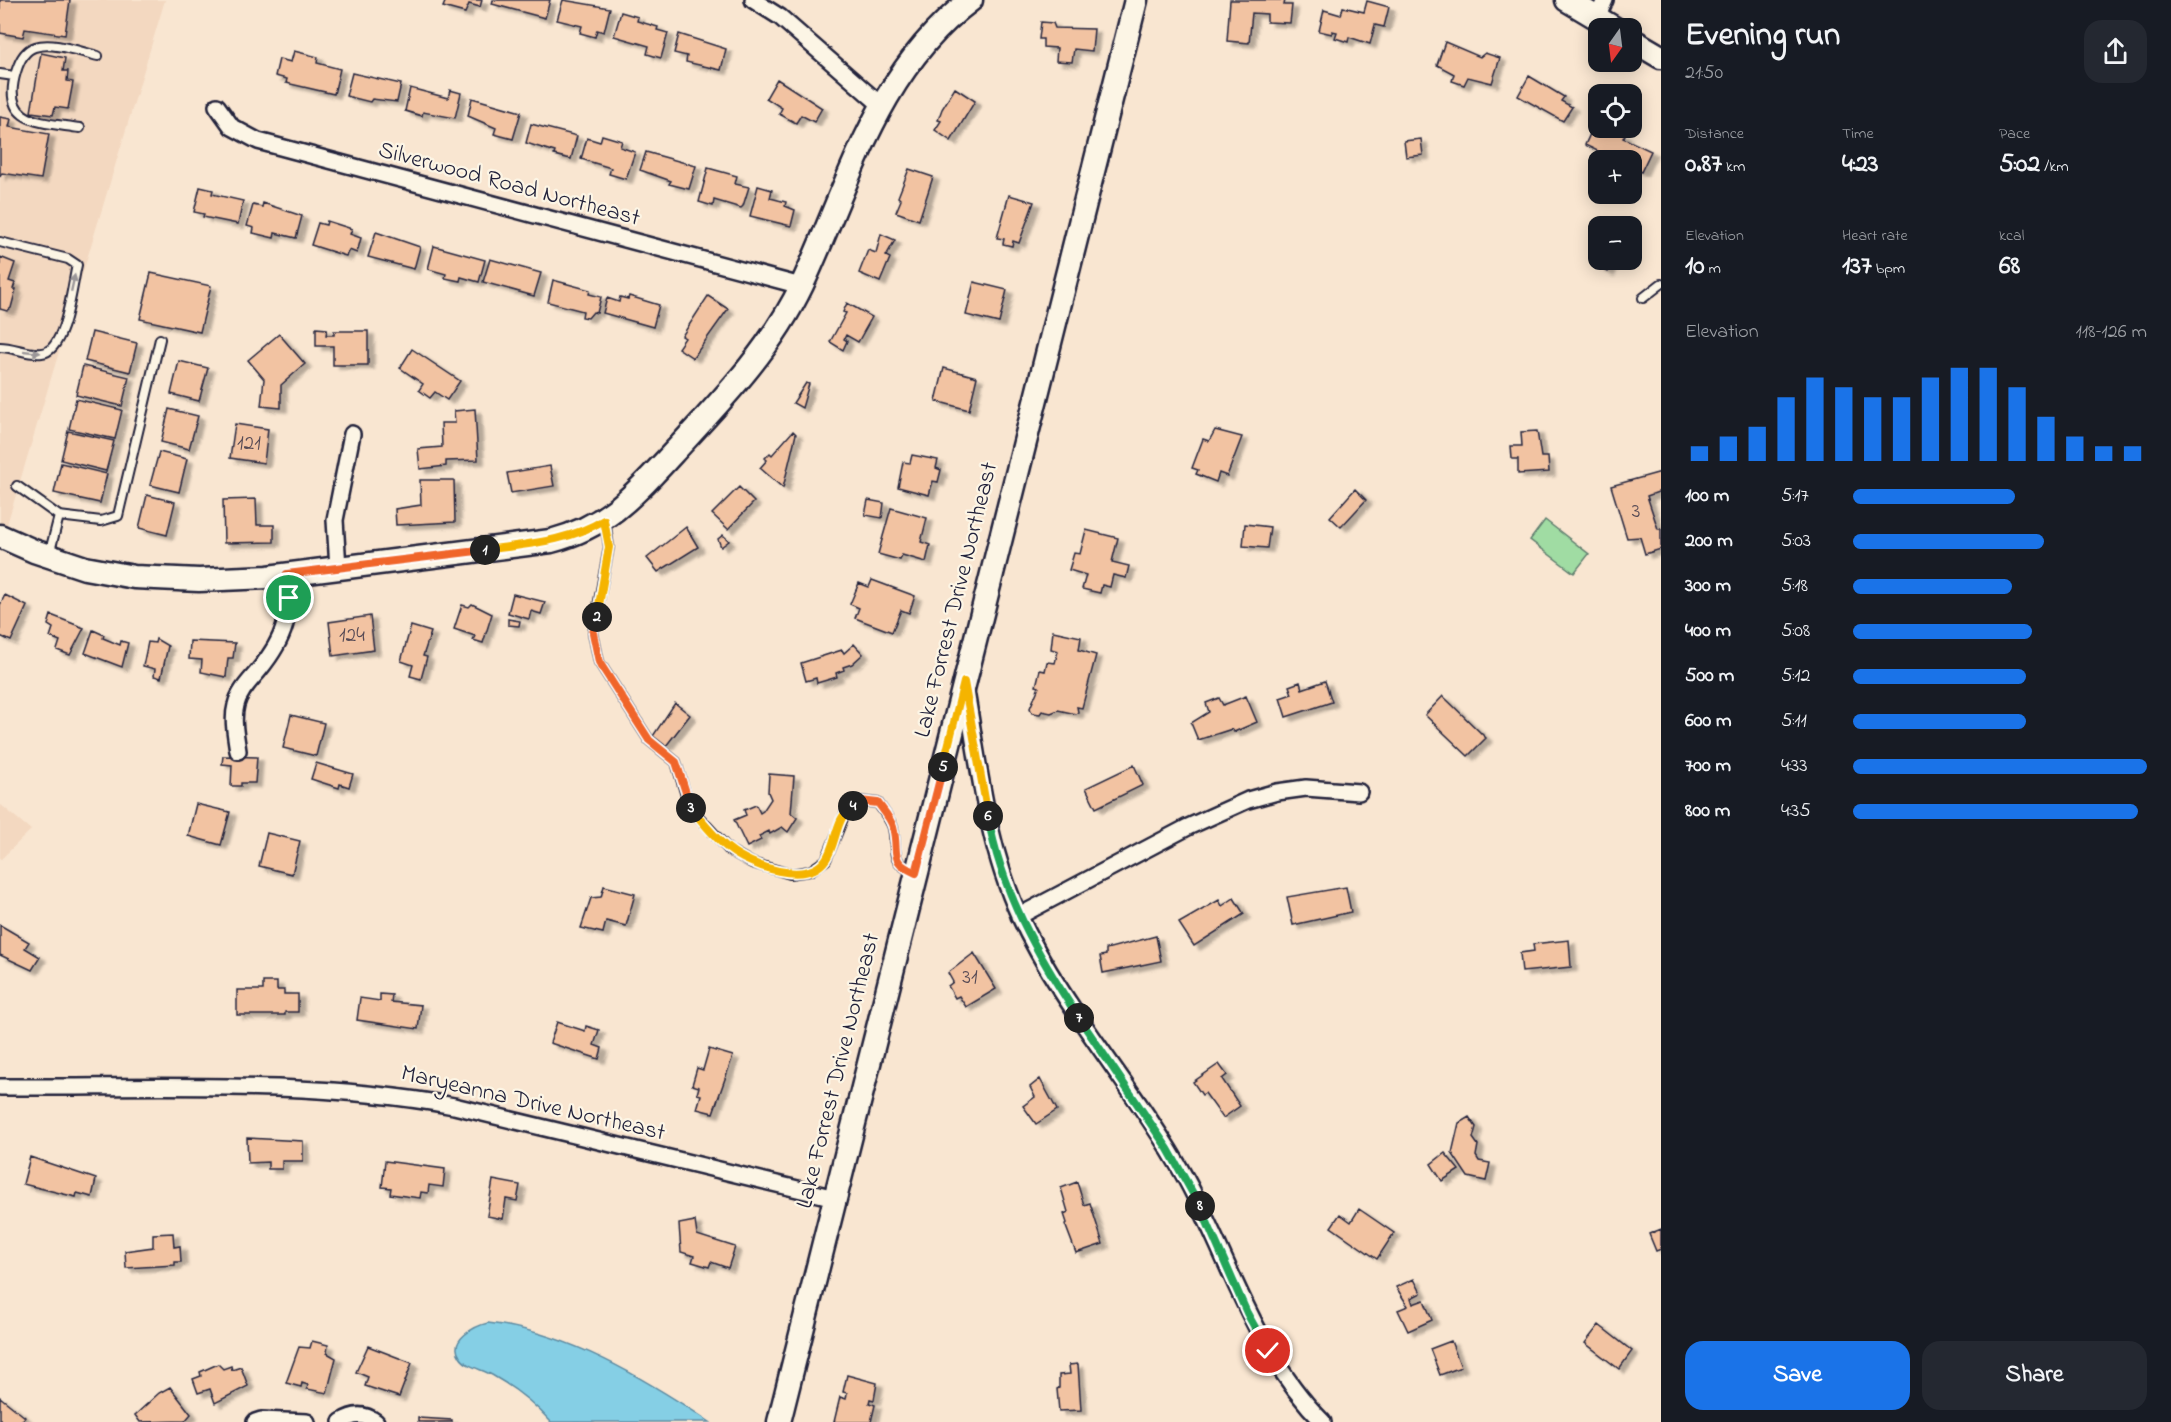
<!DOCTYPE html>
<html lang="en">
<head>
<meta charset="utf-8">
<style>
	body { margin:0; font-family:"Indie Flower",sans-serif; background:#242831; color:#f1f3f6; height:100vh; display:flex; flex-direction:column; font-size:22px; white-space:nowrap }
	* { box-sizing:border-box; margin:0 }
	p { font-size:20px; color:#9ea1a6 }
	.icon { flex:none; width:33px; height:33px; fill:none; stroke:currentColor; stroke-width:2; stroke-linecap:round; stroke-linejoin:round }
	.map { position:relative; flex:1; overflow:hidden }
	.details { display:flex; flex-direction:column; background:#171b24; width:510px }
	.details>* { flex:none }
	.needle { width:39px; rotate:194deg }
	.controls { position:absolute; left:1588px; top:18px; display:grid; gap:12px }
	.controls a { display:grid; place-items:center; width:54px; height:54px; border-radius:12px; background:#171b24; box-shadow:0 3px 15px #0003; font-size:30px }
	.pin { position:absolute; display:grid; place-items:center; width:51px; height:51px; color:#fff; margin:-26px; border:3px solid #fff; border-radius:50%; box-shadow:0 2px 6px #0007 }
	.km { position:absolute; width:30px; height:30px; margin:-15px; border-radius:50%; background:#222; color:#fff; font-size:16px; line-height:30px; text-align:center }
	.round { display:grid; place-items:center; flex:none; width:63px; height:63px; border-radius:18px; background:#242831 }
	.head { display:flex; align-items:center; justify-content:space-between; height:102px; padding:0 24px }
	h1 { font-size:33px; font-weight:800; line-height:45px }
	.figures { display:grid; grid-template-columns:repeat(3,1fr); gap:9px; height:102px; padding:6px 24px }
	.figures div { display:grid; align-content:center }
	.figures b { font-size:26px; font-weight:800 }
	.figures small { font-size:16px; font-weight:400 }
	.figures p { font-size:16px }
	.chart { height:168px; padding:12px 24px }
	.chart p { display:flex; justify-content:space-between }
	.chart svg { width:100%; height:108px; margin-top:6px; stroke:#1a73e8; stroke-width:6 }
	.cta { display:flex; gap:12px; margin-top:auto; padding:12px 24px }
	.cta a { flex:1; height:69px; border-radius:18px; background:#1a73e8; color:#fff; font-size:24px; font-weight:800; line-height:69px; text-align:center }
	.cta a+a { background:#242831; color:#f1f3f6 }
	ul { padding:0 24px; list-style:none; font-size:20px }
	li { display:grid; grid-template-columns:96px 72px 1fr; align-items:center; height:45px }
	li i { height:15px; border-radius:8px; background:#1a73e8 }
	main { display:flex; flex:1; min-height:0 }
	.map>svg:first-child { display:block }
</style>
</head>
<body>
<main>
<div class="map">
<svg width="1661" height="1422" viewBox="0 0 1661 1422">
	<defs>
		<filter id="shadow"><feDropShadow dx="6" dy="4" stdDeviation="1.5" flood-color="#0004"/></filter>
	</defs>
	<rect width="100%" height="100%" fill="#f9e6d1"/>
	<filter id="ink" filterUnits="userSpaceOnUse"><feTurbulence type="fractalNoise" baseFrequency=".0167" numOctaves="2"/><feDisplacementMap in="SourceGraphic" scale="12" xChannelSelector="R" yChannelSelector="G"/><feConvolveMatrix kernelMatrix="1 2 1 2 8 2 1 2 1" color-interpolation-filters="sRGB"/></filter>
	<g filter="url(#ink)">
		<path fill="#f3d8c0" d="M0 0H165L5 531 0 540Z
			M0 804 31 830 0 860Z"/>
		<path fill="#a0dca3" stroke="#617f6f" stroke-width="1.5" d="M1545 520 1589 554 1574 573 1530 540Z"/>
		<path fill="#85cfe5" stroke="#5d8aa1" stroke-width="1.5" d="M488 1323C568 1332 644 1378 710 1422H551C535 1404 513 1387 492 1375 482 1369 466 1367 460 1357 448 1340 475 1326 488 1323Z"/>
		<path fill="#f2c3a2" stroke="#22223b" stroke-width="1.5" filter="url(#shadow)" d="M0 0H70L65 35 25 29 23 37 0 33Z
			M446 0H482L480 7 469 4 465 13 443 7Z
			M493 0H550L545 18 492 4Z
			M563 0 610 8 604 32 597 30 595 37 580 33 582 26 557 20Z
			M1230 0H1285L1284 5H1292L1290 23 1267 22V14L1252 13 1249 43 1227 41Z
			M1367 1 1389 7 1384 27 1375 25 1370 44 1349 37 1348 42 1335 38 1337 32 1332 31V34L1319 31 1324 10 1341 15 1343 7 1364 12Z
			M621 12 638 17 637 21 658 27 657 30 668 33 661 58 647 54 649 46 614 36Z
			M1041 22 1053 23 1055 28 1094 29 1092 51 1074 49 1072 62 1056 61 1057 48 1043 47V39H1039Z
			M679 34 726 49 721 70 686 62 687 56 674 53Z
			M1445 42 1480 57 1485 53 1500 58 1492 83 1468 77 1464 85 1452 81 1454 74 1437 65Z
			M294 51 318 57 317 63 340 69 334 94 286 83 287 79 275 76 279 59 291 62Z
			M41 53 65 58 63 71H68L67 81 73 82 68 109 55 107 53 115 31 112Z
			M352 73 401 84 397 102 372 99 370 102 346 96Z
			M1529 76 1564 97 1561 101 1572 107 1563 121 1518 96Z
			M777 79 822 108 814 122 801 115 796 123 779 114 782 108 766 98Z
			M410 88 448 98 450 90 461 93 455 118 423 112 422 116 405 111Z
			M955 88 975 101 951 141 935 130 941 121 938 120 942 109Z
			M472 98 521 112 513 139 494 134 496 128 468 116Z
			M0 117 11 119 9 127 49 134 41 179 2 173 0 177Z
			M1595 123 1599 128H1609L1625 135 1623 138 1651 151 1641 172 1632 168V160H1606L1600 157 1602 153 1585 145Z
			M531 124 577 136 571 159 554 155 555 152 526 143Z
			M602 135 622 141 620 147 635 152 626 179 609 174 611 168 581 159 587 138 600 142Z
			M1421 139 1423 155 1406 157 1404 141Z
			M646 152 696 166 689 189 669 184 671 181 640 170Z
			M708 168 737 176 735 184 749 187 743 206 741 208 714 200 713 206 699 202Z
			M909 169 933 177 919 220 896 212 901 200 898 197Z
			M758 186 772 190 770 198 786 202 785 206 795 210 791 226 750 216Z
			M200 187 213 190 212 194 243 201 238 224 203 217 204 214 194 212Z
			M1009 195 1034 202 1019 243 1013 241 1012 246 1003 244 1004 239 997 238Z
			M263 203 302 216 296 238 275 233 274 238 253 233 254 228 247 226 253 205 262 207Z
			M327 221 352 229 350 234 361 238 357 253 349 250 346 256 311 245 318 223 326 225Z
			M376 232 420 247 414 269 368 257Z
			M881 234 895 240 886 256 890 258 880 282 859 273 868 250 876 253Z
			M434 246 485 260 479 282 461 277 460 281 445 278 446 274 428 269Z
			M1599 253V260H1614L1608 272 1594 264Z
			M0 257 15 263 9 281 15 283 13 289H16L11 308 7 311 0 309Z
			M490 259 541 273 534 296 483 282Z
			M151 273 211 286 200 332 140 319Z
			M553 280 590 290 589 294 601 297 597 313 593 312 588 318 582 317 583 311 548 302Z
			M974 282 1007 290 999 323 966 315Z
			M629 296 659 305 653 327 603 313 607 298 619 302 620 297 628 299Z
			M708 296 728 309 693 358 678 348 685 338 682 336Z
			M847 303 872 317 858 342 846 335 844 339 847 341 843 350 830 342 846 313 843 312Z
			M316 328 327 329 326 335H334V331H368V365H333V346H316Z
			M92 332 137 343 130 372 85 361Z
			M279 334 305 364 281 385V408L261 406 264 379 248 360Z
			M412 349 460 381 447 400 435 392 430 398 419 390 423 384 400 368Z
			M179 361 208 368 199 401 171 394Z
			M83 366 129 377 122 406 76 395Z
			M944 368 977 377 969 410 936 401Z
			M806 383 809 384 802 408 793 403Z
			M76 399 122 410 115 439 69 429Z
			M169 409 198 416 189 449 161 442Z
			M475 409 478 460 446 461V466L420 469 418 449 442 447 441 423H455L454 411Z
			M235 424 268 429 264 463 230 458Z
			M1215 430 1242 437 1227 476 1219 473 1216 482 1196 474 1198 470 1192 468 1203 439 1209 441Z
			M68 431 114 441 106 471 61 460Z
			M793 431 796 434 783 488 760 468 767 460 765 458 770 453 772 455Z
			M1537 431 1541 457H1548L1549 472 1518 474V459H1512L1511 446H1522L1521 432Z
			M159 452 187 459 179 492 150 485Z
			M912 455 938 460 936 468 941 470 938 482 933 481 929 495 898 487 903 462 910 463Z
			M61 463 107 474 100 503 54 493Z
			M550 466 554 486 511 493 507 473Z
			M1661 472V491L1647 496 1658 529H1661V549L1645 554 1640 537 1627 538 1611 486Z
			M420 480H454L455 522 396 525 395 509 421 505Z
			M739 487 754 502 728 529 712 514Z
			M1355 489 1366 500 1341 527 1330 517Z
			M147 495 175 502 167 535 139 528Z
			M256 499 257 525H274V542L224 543 223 500Z
			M868 500 884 503 882 518 865 515Z
			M891 508 927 518 921 542 930 545 926 562 902 555 900 560 878 554Z
			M1245 524 1270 527 1267 548 1243 546Z
			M686 527 698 547 658 572 647 558Z
			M1086 530 1118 538 1112 562 1129 566 1126 578 1113 575 1110 587 1102 585 1100 593 1082 589 1086 575 1069 570 1074 553 1080 554Z
			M723 535 729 541 721 547 718 539Z
			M872 580 915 596 909 613 901 610 892 632 855 618 859 608 850 604 859 583 869 587Z
			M513 594 545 602 541 614 531 611 529 619 508 613Z
			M5 595 27 606 11 641 0 636V605Z
			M472 604 492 614 483 643 473 640 475 636 454 629 462 605 469 607Z
			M51 615 84 628 70 655 57 650 60 641 50 637 53 628 48 625Z
			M370 616 374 650 333 656 329 622Z
			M508 619 520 621 519 626 508 625Z
			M411 626 431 632 423 656 427 657 421 679 410 676 413 665 401 661Z
			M93 630 104 635 103 638 120 645 121 641 128 643 122 667 85 653Z
			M1053 631 1081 637 1079 650 1096 655 1082 708 1077 707 1078 712 1076 714 1058 710 1051 713 1042 711 1040 714 1032 713 1030 708 1039 687 1036 686 1040 670 1045 671 1047 662 1055 663 1058 651 1051 649Z
			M156 639 168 646 161 678 154 676 155 669 143 666 148 642 155 643Z
			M190 641 235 643 233 658H228L226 677 201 672 202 660 189 659Z
			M854 644 863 654 852 664 843 667 844 670 836 673 837 677 817 683 816 678 806 681 801 663 842 650 844 653Z
			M1325 681 1332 702 1286 717 1280 698 1292 694 1289 686 1300 682 1302 689Z
			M1246 696 1257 722 1234 732 1232 729 1198 740 1191 723 1209 712 1206 703 1219 698 1223 705Z
			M1443 696 1486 738 1468 756 1425 715Z
			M675 703 690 715 666 746 653 736Z
			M291 715 324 723 316 756 283 748Z
			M223 756 257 757 255 783H241V786H231L232 765 222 764Z
			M316 763 353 774 349 787 340 784 339 788 311 779Z
			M1134 765 1143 785 1096 808 1086 788Z
			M769 774 794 776 791 813 797 818 788 832 782 827 770 834 769 831 759 836 761 840 747 847 734 820 746 815 744 810 756 805 760 813 763 811 771 799 768 792Z
			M196 804 230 812 221 845 188 836Z
			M267 833 300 841 292 874 259 866Z
			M604 886 635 894 626 926 606 921 603 933 581 928 591 898 601 897Z
			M1346 887 1351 912 1293 925 1287 897Z
			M1234 898 1244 914 1194 946 1179 923 1219 900 1222 906Z
			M0 925 29 942 25 948 40 957 32 970 0 955Z
			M1156 936 1161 961 1103 973 1100 956 1106 955V949Z
			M1569 940 1571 967 1522 972 1520 953 1534 951 1533 944Z
			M974 953 996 989 966 1007 959 996 955 998 948 986 953 982 948 973Z
			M263 982H277V990H284V994H298V1012H285V1015H237V990H263Z
			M380 994 392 995 391 1002 421 1005 418 1029 357 1020 360 998 380 1001Z
			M557 1022 585 1031 586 1026 599 1030 594 1045 602 1048 599 1059 550 1043Z
			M709 1049 733 1056 713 1113 697 1109 701 1095 697 1094 699 1087 692 1085 697 1068 703 1070Z
			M1219 1064 1227 1075 1222 1079 1240 1106 1223 1118 1205 1093 1202 1095 1193 1082Z
			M1040 1079 1057 1110 1036 1124 1023 1106 1035 1097 1030 1087Z
			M1469 1117 1476 1127 1473 1138 1478 1145 1476 1156 1479 1161 1490 1163 1486 1181 1468 1177 1452 1153 1459 1123Z
			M247 1138 303 1141V1161H282V1169H268V1162L248 1163Z
			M1445 1153 1459 1170 1442 1181 1431 1164Z
			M30 1157 96 1179 92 1197 77 1193 76 1197 23 1184Z
			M385 1161 445 1169 443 1187 429 1185 428 1193 421 1192 420 1198 390 1194 391 1188 382 1187Z
			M493 1180 520 1185 517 1201 506 1199 503 1219 487 1216Z
			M1077 1182 1084 1205 1090 1203 1103 1244 1076 1253 1065 1224 1067 1223 1064 1214 1068 1212 1061 1188Z
			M1359 1209 1394 1233 1377 1259 1331 1227 1340 1214 1351 1222Z
			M695 1221 697 1235 735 1247 728 1268 711 1262 709 1267 692 1262 694 1256 681 1252 679 1224Z
			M1661 1229V1249L1656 1251 1649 1234Z
			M173 1233 174 1247 180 1246 181 1262H175V1265L126 1268 125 1251 153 1247V1234Z
			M1414 1279 1421 1293 1411 1298 1413 1304 1424 1300 1432 1320 1408 1331 1398 1310 1408 1306 1396 1287Z
			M1599 1325 1632 1351 1619 1369 1585 1343Z
			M312 1341 328 1345 327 1353 336 1358 327 1393 307 1389 308 1385 302 1383 301 1387 286 1383 299 1347 310 1348Z
			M1451 1341 1461 1367 1440 1375 1430 1349Z
			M368 1346 412 1363 399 1397 365 1386 368 1377 356 1372Z
			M218 1364 223 1369 231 1366 232 1370 241 1367 248 1386 215 1403 210 1389 198 1393 193 1379 201 1376 200 1372Z
			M1078 1364 1081 1410 1059 1411 1057 1389 1059 1388V1375L1070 1374 1069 1365Z
			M847 1375 877 1383 874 1400 870 1399 869 1403 875 1405 871 1422H834L840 1397 846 1399 847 1393 843 1392Z
			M170 1387 191 1414 185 1421 140 1422 135 1415 159 1393Z
			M0 1397 25 1417 21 1422H0Z
			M418 1418 452 1420V1422H418Z"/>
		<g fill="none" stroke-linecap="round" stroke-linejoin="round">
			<defs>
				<path id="lane" d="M0 74 14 76
					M80 128C43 122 0 125 16 72 19 62 24 50 35 47 53 41 80 52 98 56
					M0 242 68 259 77 265C72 285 66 351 42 353 28 355 14 347 0 347
					M1643 298 1661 284
					M17 486 59 516 49 555
					M59 516 101 521 118 516 160 339
					M605 521 609 547 593 633 599 662 649 740 676 762 689 806 729 850 752 863 790 874 810 871 826 860 847 809 859 801 878 803C883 811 891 820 893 828 898 851 888 861 914 872"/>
				<path id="street" d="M753 0 780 17 882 106
					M1597 18 1605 0
					M217 106 232 127 258 141 801 286
					M338 568 335 520 352 434
					M966 691C979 767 987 845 1019 915 1063 1010 1136 1088 1186 1179 1231 1262 1255 1354 1323 1422
					M238 751C236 736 232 720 236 705 239 691 251 680 259 670 286 637 291 616 287 574
					M1019 916 1188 827 1248 800 1277 792 1306 788 1359 792
					M0 1087C150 1088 307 1079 454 1106L835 1198
					M255 1422 261 1420 307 1422
					M341 1422C353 1414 364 1413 376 1422"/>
				<path id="secondary" d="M1567 0 1614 28
					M1632 40 1661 57
					M0 536 34 551 85 568 134 577 199 580 268 577 551 541C608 526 634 495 673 453 721 401 771 350 802 285 849 185 877 70 971 0
					M779 1422 1136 0"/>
			</defs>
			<use href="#lane" stroke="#22223b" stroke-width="12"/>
			<use href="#street" stroke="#22223b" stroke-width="20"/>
			<use href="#secondary" stroke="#22223b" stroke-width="27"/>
			<use href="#lane" stroke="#fcf5e5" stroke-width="8"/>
			<use href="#street" stroke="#fcf5e5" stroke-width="15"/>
			<use href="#secondary" stroke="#fcf5e5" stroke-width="22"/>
		</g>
		<defs><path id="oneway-solid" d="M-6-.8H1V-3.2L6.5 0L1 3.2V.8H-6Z" transform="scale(1.5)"/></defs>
		<g fill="#9a9698">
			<use href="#oneway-solid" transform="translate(73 283) rotate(-78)"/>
			<use href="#oneway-solid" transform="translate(32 352) rotate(6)"/>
		</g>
	</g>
	<g fill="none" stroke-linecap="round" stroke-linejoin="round" filter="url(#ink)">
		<defs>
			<path id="split-1" d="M289 598 287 574 485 550"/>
			<path id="split-2" d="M485 550C527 544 568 542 604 520L609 547 597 617"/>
			<path id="split-3" d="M597 617 593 633 599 662 649 740 676 762 691 808"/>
			<path id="split-4" d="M691 808C702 822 715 838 729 849 750 866 807 887 826 859 837 843 835 817 853 806"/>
			<path id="split-5" d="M853 806 860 801 878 803C883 810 891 819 893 827 900 853 887 861 916 873L943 767"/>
			<path id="split-6" d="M943 767 964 682 988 816"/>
			<path id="split-7" d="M988 816C1001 891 1038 956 1079 1018"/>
			<path id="split-8" d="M1079 1018 1168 1149 1200 1206"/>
			<path id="split-9" d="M1200 1206 1247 1313 1268 1351"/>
		</defs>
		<use href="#split-1" stroke="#fff" stroke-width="12"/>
		<use href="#split-2" stroke="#fff" stroke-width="12"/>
		<use href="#split-3" stroke="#fff" stroke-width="12"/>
		<use href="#split-4" stroke="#fff" stroke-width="12"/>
		<use href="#split-5" stroke="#fff" stroke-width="12"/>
		<use href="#split-6" stroke="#fff" stroke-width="12"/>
		<use href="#split-7" stroke="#fff" stroke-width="12"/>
		<use href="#split-8" stroke="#fff" stroke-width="12"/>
		<use href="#split-9" stroke="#fff" stroke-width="12"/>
		<use href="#split-1" stroke="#f0652b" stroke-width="8"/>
		<use href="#split-2" stroke="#f5b400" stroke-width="8"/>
		<use href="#split-3" stroke="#f0652b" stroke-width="8"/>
		<use href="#split-4" stroke="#f5b400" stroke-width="8"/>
		<use href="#split-5" stroke="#f0652b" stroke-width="8"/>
		<use href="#split-6" stroke="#f5b400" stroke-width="8"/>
		<use href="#split-7" stroke="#22a559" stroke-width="8"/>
		<use href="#split-8" stroke="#22a559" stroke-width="8"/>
		<use href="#split-9" stroke="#22a559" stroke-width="8"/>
	</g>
	<g text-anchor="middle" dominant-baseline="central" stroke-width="4.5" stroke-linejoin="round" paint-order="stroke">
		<g font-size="21" fill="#564a55">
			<text x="249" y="444">121</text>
			<text x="1636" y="512">3</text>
			<text x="352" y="636">124</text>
			<text x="970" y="978">31</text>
		</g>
		<g font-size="24" fill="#22223b" stroke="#fcf5e5">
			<text transform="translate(509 185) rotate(15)">Silverwood Road Northeast</text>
			<text transform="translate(957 600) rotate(-76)">Lake Forrest Drive Northeast</text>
			<text transform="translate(839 1071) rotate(-76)">Lake Forrest Drive Northeast</text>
			<text transform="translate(533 1104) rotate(13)">Maryeanna Drive Northeast</text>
		</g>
	</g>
</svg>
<div class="controls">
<a><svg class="needle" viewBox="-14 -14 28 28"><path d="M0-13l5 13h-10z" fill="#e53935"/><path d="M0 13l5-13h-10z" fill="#9ea1a6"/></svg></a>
<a><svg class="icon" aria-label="locate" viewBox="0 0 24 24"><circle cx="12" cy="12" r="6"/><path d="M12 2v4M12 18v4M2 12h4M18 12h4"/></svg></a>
<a>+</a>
<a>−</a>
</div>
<div class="pin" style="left:289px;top:598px;background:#1e9e55"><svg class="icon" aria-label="arrive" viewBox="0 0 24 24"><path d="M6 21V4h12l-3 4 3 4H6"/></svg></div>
<div class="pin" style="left:1268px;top:1351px;background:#d93025"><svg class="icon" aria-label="check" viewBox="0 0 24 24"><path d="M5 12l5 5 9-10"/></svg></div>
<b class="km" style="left:485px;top:550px">1</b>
<b class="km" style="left:597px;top:617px">2</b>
<b class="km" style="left:691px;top:808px">3</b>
<b class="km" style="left:853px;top:806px">4</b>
<b class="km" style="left:943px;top:767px">5</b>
<b class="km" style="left:988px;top:816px">6</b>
<b class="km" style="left:1079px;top:1018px">7</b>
<b class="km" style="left:1200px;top:1206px">8</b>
</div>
<section class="details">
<div class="head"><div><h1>Evening run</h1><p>21:50</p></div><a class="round"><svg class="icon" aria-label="share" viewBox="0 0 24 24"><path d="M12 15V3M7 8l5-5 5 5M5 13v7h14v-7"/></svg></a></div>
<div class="figures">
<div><p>Distance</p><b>0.87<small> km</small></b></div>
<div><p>Time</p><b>4:23</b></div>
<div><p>Pace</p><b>5:02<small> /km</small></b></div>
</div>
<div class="figures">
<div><p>Elevation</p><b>10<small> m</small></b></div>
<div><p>Heart rate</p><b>137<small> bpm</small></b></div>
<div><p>kcal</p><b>68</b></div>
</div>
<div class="chart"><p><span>Elevation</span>118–126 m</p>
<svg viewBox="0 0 160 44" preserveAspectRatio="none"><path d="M5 44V38M15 44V34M25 44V30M35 44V18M45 44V10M55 44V14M65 44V18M75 44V18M85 44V10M95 44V6M105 44V6M115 44V14M125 44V26M135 44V34M145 44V38M155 44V38"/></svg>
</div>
<ul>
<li><b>100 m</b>5:17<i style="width:55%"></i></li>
<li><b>200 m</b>5:03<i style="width:65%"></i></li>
<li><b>300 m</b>5:18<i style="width:54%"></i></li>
<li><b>400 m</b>5:08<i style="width:61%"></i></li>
<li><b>500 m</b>5:12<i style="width:59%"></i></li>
<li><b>600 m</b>5:11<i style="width:59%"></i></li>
<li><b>700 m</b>4:33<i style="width:100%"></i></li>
<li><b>800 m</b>4:35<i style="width:97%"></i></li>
</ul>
<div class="cta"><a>Save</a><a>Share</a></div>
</section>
</main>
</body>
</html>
